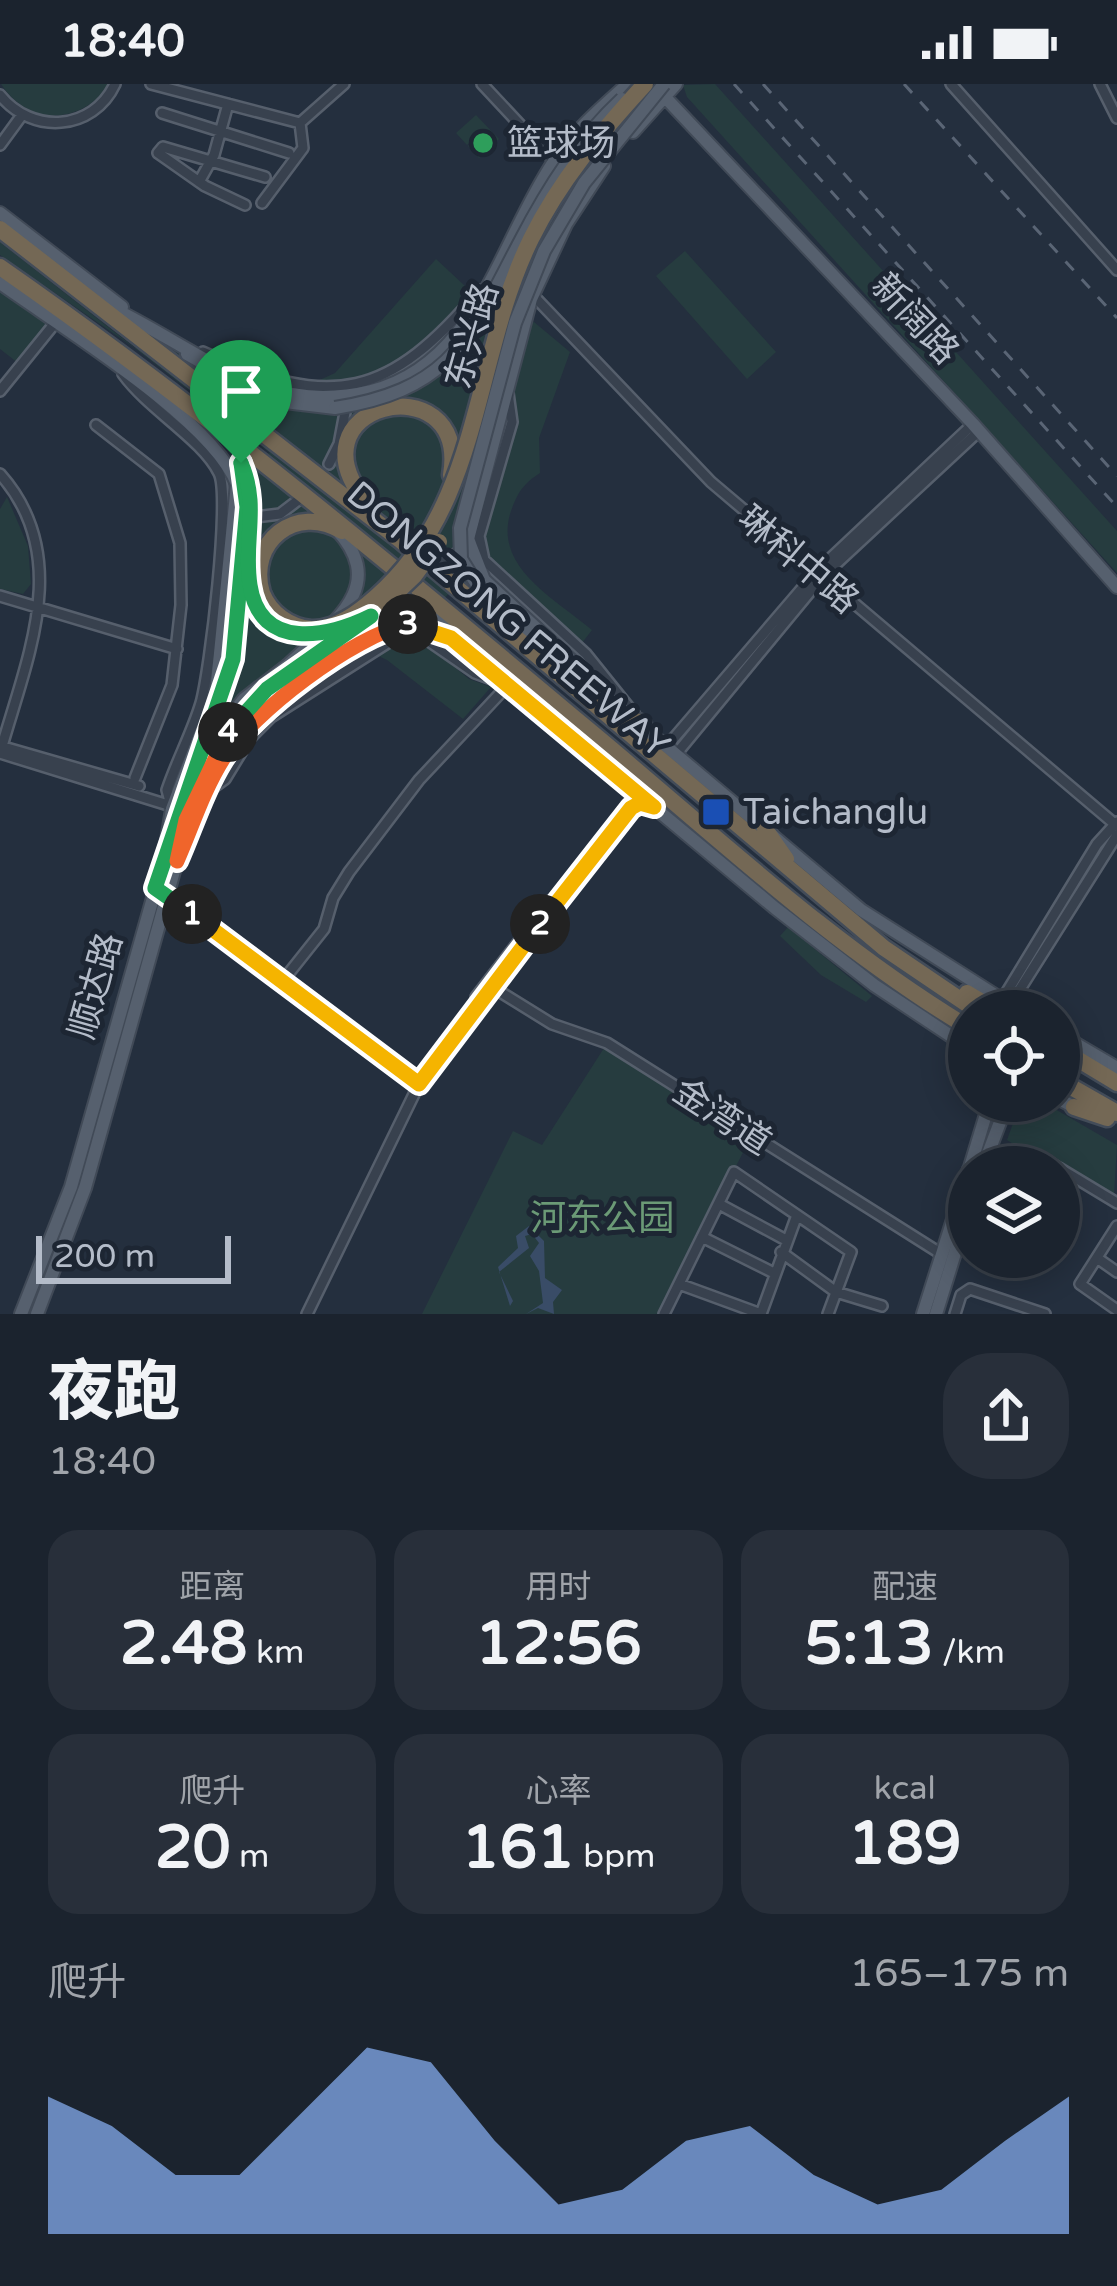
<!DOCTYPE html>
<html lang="zh">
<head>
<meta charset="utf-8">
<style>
	body { margin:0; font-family:"Varela Round","Noto Sans SC",sans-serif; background:#282f3a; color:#f1f3f6; height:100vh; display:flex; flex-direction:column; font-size:45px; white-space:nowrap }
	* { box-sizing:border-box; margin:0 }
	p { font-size:39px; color:#a0a4aa }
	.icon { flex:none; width:66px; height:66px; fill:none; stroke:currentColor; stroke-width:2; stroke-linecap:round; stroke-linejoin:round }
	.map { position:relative; height:1230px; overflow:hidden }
	.sheet { display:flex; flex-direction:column; background:#1b232e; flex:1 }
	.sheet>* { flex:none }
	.tools { position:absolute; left:948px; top:906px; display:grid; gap:24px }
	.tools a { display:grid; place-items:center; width:132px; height:132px; border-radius:50%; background:#1b232e; box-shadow:0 6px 30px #0003,0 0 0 3px #39404a; font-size:60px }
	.scale { position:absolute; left:36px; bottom:30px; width:195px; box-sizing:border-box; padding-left:12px; border:6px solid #b4bcc9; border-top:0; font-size:33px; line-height:42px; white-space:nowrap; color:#b4bcc9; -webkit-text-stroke:9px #1d2633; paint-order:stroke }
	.pin { position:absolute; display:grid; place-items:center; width:102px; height:102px; color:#fff; margin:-123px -51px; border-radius:50% 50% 50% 0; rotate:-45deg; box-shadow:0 0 12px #0007 }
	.pin .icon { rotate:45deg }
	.km { position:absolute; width:60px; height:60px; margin:-30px; border-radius:50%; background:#222; color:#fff; font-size:33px; line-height:60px; text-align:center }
	.round { display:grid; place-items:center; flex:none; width:126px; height:126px; border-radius:48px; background:#282f3a }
	.summary { display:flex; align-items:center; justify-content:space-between; height:204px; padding:0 48px }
	h1 { font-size:66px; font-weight:800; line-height:90px }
	.metrics { display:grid; grid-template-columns:repeat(3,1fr); gap:18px; height:204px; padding:12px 48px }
	.metrics div { display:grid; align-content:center; border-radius:30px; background:#282f3a; text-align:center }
	.metrics b { font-size:60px; font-weight:800 }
	.metrics small { font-size:33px; font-weight:400 }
	.metrics p { font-size:33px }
	.chart { height:336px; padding:24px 48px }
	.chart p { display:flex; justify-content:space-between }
	.chart svg { width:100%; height:216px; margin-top:12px; fill:#8ab4f8; opacity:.7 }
	.status { display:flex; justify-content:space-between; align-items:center; height:84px; padding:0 60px; background:#1b232e; direction:ltr }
	.status svg { height:33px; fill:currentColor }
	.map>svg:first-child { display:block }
</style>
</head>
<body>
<div class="status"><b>18:40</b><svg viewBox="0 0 49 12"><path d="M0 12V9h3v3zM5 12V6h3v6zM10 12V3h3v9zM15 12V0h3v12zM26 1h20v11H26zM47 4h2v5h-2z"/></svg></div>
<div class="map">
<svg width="1117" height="1230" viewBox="0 0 1117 1230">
	<rect width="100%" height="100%" fill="#242f3e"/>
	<path fill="#263c3f" d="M1 0H110C81 41 29 43 1 0Z
		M715 0 1117 447V489L687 13 683 1Z
		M476 31 499 55 479 74 468 62 485 45 467 61 456 49Z
		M0 158 135 264 153 253 227 301 267 320 335 289 436 175 465 202 483 248 534 238 570 268 539 354 540 389C523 400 518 408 511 427 492 483 556 515 592 546L582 559 498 488C447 508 432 507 434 566L469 595 491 603 463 635 387 576 334 551 273 587 225 631 258 448 243 373 270 369 136 265 0 171Z
		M685 167 776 268 747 295 656 192Z
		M0 205 49 240 18 279 0 265Z
		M7 413 28 462 31 500 23 510 0 505V425Z
		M788 843 872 912 866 918 821 891 780 852Z
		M604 964 749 1057 659 1230H422L513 1047 542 1061Z
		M1032 1021H1048L1117 1061 1114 1111 1033 1063 1019 1064 1007 1056 1016 1031Z"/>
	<path fill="#394c67" d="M529 1142 544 1157 545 1194 562 1206 553 1218 554 1230 538 1224 526 1230 543 1219 539 1187 530 1172 539 1159 532 1150 525 1152 529 1164 499 1188 513 1217 510 1222 498 1183 518 1164 516 1152Z"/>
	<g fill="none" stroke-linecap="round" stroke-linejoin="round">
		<defs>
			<path id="minor" d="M151 0 300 39 344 0
				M482 0 554 77
				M951 0 1117 186
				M1100 0 1117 34
				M0 11C32 51 93 47 115 0
				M162 29 289 69
				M0 61 22 31
				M158 69 163 63 265 93
				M158 69 205 102 245 121
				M199 98 214 71 228 20
				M262 119 303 64 300 39
				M529 207 711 398 1117 742
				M203 268C333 327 389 314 480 206
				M123 290C149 326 202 355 219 389 231 412 210 587 201 619 192 649 177 676 167 706L172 725
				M0 307 55 239
				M508 309 512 338 479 452 484 476 586 570 635 631
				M96 341 159 390 180 459 181 521 172 601 135 694
				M329 380 339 360 347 318
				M0 390C74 473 26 576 0 669
				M247 434 280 430 297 417
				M440 476 463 467
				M0 512 177 565
				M405 535 410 514
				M668 661 817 487 973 340
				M0 662 139 702
				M0 669 168 721
				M677 669 823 492 979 347
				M207 708 225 695 250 654 271 633 389 558 423 553 475 589 502 599
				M164 809 419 1000
				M281 899 324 845 333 814 349 788 419 696 508 601
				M489 901 552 940 607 959 943 1171
				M476 913 550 817
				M1002 916 1097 760 1117 738
				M1010 921 1117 751
				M1023 1083 1028 1074 1039 1072 1057 1083
				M1059 1084 1117 1119
				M719 1120 786 1156
				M1117 1142 1080 1200 1117 1226
				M702 1153 772 1188
				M781 1168 836 1208 882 1222
				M1097 1174 1117 1188
				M679 1200 761 1230
				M307 1230 419 1000 616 741 635 720 650 721
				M664 1230 734 1088 851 1168 828 1230
				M761 1230 797 1131
				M955 1230 961 1211 970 1205 1045 1230"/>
			<path id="major" d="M664 12 973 340 1117 503
				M633 48 676 0
				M0 129 122 223
				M0 199C61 243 212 335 237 400L216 609 172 725 164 774
				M110 223C159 246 215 286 263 303 299 315 334 316 371 307 477 280 499 160 553 79 572 49 601 24 628 0
				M187 270 268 316 335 324
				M481 507 861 826 1020 927
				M414 532 430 533 469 551
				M288 581C328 542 391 505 337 446
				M600 603 484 496 468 455 531 215 566 140 604 82
				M200 702 222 659
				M175 743 203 671
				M177 777 211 696 254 636 387 546 417 540 451 554 775 824 874 901 969 964
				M1059 950 1117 984
				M1059 1015 1080 1026
				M970 1083 990 1017
				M983 1083 1008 1017
				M21 1230 71 1103 166 768
				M37 1230 85 1104 178 773
				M923 1230 969 1085
				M936 1230 969 1124"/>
			<path id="highway" d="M0 145 400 456 884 864 977 927
				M0 183C207 327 398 486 591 648 715 751 831 861 969 944
				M371 424C278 319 470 276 451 391
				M262 509C247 458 296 419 342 447
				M609 626 643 640
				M605 667 628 702
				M765 745 786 775
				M967 909 997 927
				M1059 964 1117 999
				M1059 996 1117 1029
				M1074 1023 1107 1034"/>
		</defs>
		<use href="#minor" stroke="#565f6c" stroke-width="14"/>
		<use href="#major" stroke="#414a57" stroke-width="16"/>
		<use href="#highway" stroke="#434c59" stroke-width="21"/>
		<use href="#minor" stroke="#38414e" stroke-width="9"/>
		<use href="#major" stroke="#56606e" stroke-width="12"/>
		<use href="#highway" stroke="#746855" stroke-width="16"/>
		<path stroke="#5a6575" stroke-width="3" stroke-dasharray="12 12" stroke-linecap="butt" d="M734 0 1117 423
			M763 0 1117 392
			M904 0 1117 234"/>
		<defs>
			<path id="major-bridge" d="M335 324C455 305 470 252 521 156 548 104 579 55 622 15
				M253 420C255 446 247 472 250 498 256 570 327 554 371 532
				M481 507 461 475 460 444 515 239 544 167 584 99 664 0
				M216 650 244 615 288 581
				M222 659C267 613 349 541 414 532
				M203 671 233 575 247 423 241 379"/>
			<path id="highway-bridge" d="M262 509C270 529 289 543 311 545 336 546 359 528 376 513 483 419 472 275 531 155 560 96 601 48 645 0
				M372 532 414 492 439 458"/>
		</defs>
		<use href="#major-bridge" stroke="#414a57" stroke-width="16" stroke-linecap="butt"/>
		<use href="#highway-bridge" stroke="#434c59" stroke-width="21" stroke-linecap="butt"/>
		<use href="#major-bridge" stroke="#56606e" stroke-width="12"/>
		<use href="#highway-bridge" stroke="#746855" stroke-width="16"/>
	</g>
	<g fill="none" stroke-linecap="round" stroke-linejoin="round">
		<defs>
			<path id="split-1" d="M192 830 155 804 233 575 247 423 241 379"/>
			<path id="split-2" d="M192 830 419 1000 540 840"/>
			<path id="split-3" d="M408 540 451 554 654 723 640 719 631 724 540 840"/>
			<path id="split-4" d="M228 648 186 736 177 777C192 743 203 707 223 675 253 628 353 552 408 540"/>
			<path id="split-5" d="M228 648 267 605 371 532C329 553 260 568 250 501 243 457 260 422 241 379"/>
		</defs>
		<use href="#split-1" stroke="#fff" stroke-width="24"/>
		<use href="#split-2" stroke="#fff" stroke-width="24"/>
		<use href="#split-3" stroke="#fff" stroke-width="24"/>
		<use href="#split-4" stroke="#fff" stroke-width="24"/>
		<use href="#split-5" stroke="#fff" stroke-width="24"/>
		<use href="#split-1" stroke="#22a559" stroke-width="15"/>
		<use href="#split-2" stroke="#f5b400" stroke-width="15"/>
		<use href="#split-3" stroke="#f5b400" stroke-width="15"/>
		<use href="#split-4" stroke="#f0652b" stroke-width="15"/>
		<use href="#split-5" stroke="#22a559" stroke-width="15"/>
	</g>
	<circle fill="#2e9e5b" stroke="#1d2633" stroke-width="4.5" cx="483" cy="59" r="12"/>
	<rect fill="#1a4fb4" stroke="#1d2633" stroke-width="4.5" x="701" y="713" width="30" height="30" rx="6"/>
	<g text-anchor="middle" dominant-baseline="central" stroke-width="10" stroke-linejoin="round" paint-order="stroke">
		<g font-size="36" fill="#b4bcc9" stroke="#1d2633" text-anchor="start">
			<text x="507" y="59">篮球场</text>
			<text x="743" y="728">Taichanglu</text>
		</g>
		<g font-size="36" fill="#b4bcc9" stroke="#1d2633">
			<text transform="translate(915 235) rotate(47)">新阔路</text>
			<text transform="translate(472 252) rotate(-74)">东兴路</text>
			<text transform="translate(798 476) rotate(40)">琳科中路</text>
			<text transform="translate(508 536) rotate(40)">DONGZONG FREEWAY</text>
			<text transform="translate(96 902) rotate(-74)">顺达路</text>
			<text transform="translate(722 1033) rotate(33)">金湾道</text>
		</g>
		<g font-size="36" fill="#6b9a76" stroke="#1d2633">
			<text x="602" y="1134">河东公园</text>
		</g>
	</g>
</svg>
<div class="tools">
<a><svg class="icon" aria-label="locate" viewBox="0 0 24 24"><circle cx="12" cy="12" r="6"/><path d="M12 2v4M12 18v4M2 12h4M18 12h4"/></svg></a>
<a><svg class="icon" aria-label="layers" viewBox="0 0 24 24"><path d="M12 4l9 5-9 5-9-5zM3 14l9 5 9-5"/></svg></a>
</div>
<div class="scale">200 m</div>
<div class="pin" style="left:241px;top:379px;background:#1e9e55"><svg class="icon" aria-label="arrive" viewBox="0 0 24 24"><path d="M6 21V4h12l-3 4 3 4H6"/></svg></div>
<b class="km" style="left:192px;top:830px">1</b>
<b class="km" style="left:540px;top:840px">2</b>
<b class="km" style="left:408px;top:540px">3</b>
<b class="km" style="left:228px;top:648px">4</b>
</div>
<section class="sheet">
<div class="summary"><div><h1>夜跑</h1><p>18:40</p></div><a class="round"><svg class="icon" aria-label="share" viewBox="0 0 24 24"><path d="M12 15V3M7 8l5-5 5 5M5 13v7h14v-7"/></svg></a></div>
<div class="metrics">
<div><p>距离</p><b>2.48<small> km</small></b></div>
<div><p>用时</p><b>12:56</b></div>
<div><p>配速</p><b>5:13<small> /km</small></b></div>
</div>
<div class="metrics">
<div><p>爬升</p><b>20<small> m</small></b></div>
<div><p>心率</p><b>161<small> bpm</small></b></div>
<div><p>kcal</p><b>189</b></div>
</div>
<div class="chart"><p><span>爬升</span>165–175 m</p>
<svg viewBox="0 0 160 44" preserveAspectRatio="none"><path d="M0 44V16L10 22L20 32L30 32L40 19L50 6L60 9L70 25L80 38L90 35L100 25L110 22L120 32L130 38L140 35L150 25L160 16V44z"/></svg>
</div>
</section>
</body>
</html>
